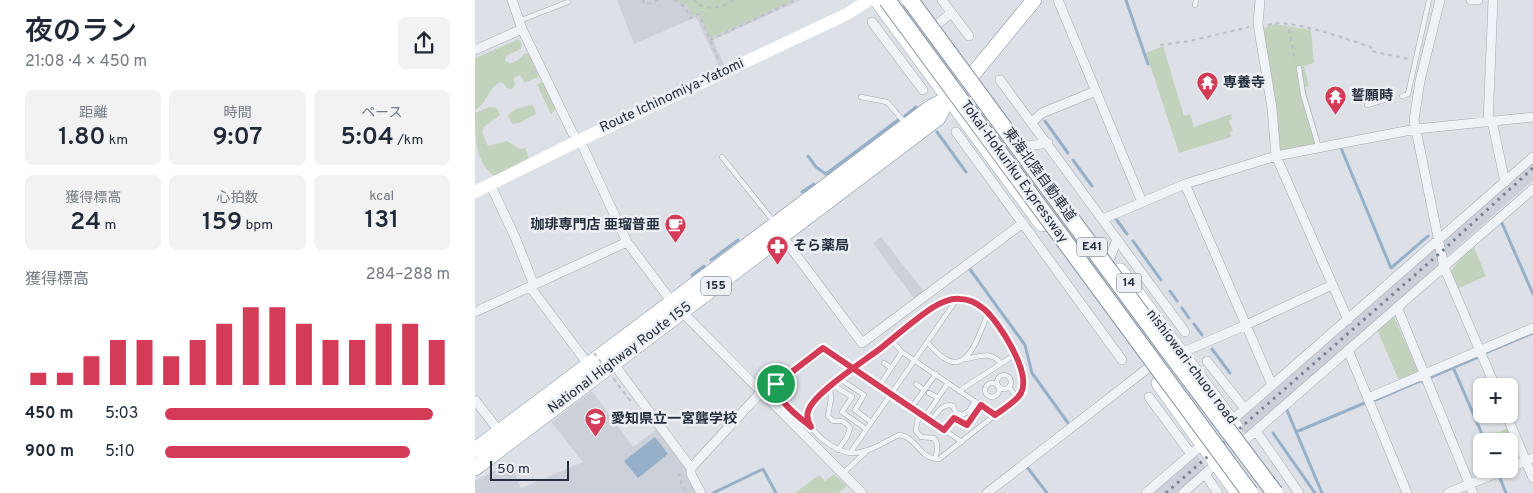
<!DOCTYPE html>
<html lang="ja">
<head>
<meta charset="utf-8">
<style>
	body { margin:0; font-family:Overpass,"Noto Sans JP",sans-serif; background:#f2f2f3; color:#1f2937; height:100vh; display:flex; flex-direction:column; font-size:19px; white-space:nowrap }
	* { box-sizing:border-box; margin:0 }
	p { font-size:16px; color:#747a83 }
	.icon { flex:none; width:28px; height:28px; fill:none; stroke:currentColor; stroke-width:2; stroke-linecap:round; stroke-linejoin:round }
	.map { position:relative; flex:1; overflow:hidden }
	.drawer { display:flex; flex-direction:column; background:#fff; width:475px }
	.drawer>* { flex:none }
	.fabs { position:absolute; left:998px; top:378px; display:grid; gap:10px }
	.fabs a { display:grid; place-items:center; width:45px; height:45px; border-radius:8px; background:#fff; box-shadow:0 1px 4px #0004; font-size:25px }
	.scale { position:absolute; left:15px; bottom:12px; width:79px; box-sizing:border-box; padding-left:5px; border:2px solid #262f3e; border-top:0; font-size:14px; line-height:18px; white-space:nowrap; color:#262f3e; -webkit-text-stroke:4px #ecf0f5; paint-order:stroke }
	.pin { position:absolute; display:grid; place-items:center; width:42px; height:42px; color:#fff; margin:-21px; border:2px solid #fff; border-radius:50%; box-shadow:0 1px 5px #0007 }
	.round { display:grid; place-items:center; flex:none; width:52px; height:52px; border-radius:8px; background:#f2f2f3 }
	.overview { display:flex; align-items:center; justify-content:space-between; height:85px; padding:0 25px }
	h1 { font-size:28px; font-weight:600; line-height:38px }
	.metrics { display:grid; grid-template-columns:repeat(3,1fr); gap:8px; height:85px; padding:5px 25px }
	.metrics div { display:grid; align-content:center; border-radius:8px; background:#f2f2f3; text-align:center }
	.metrics b { font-size:25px; font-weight:600 }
	.metrics small { font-size:14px; font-weight:400 }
	.metrics p { font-size:14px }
	.chart { height:140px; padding:10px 25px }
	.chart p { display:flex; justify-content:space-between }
	.chart svg { width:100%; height:90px; margin-top:5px; stroke:#d33b57; stroke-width:6 }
	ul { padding:0 25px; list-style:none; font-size:16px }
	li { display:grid; grid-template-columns:80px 60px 1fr; align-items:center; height:38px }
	li i { height:12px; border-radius:6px; background:#d33b57 }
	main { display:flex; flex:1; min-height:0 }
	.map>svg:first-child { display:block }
</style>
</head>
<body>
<main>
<section class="drawer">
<div class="overview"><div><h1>夜のラン</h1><p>21:08 · 4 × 450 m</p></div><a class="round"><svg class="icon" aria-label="share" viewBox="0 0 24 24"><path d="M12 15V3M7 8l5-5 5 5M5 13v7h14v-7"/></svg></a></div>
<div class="metrics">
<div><p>距離</p><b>1.80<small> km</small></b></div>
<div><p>時間</p><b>9:07</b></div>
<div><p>ペース</p><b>5:04<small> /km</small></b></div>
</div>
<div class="metrics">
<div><p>獲得標高</p><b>24<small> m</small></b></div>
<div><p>心拍数</p><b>159<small> bpm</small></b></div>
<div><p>kcal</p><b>131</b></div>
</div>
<div class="chart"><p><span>獲得標高</span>284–288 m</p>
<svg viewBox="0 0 160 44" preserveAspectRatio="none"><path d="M5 44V38M15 44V38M25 44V30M35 44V22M45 44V22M55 44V30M65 44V22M75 44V14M85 44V6M95 44V6M105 44V14M115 44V22M125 44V22M135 44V14M145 44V14M155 44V22"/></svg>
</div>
<ul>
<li><b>450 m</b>5:03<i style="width:94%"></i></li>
<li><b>900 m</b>5:10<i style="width:86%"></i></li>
</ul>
</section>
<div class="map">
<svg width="1058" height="493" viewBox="0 0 1058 493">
	<rect width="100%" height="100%" fill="#dde1e7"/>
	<path fill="#cbd0d9" d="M142 0H326L238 40 250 67 245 69 221 17 159 44Z
		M1058 161V180L970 258 966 242Z
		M406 237 451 294 441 301 398 243Z
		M960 247 964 265 771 435 760 422Z
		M117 391 158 447 182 429 212 470 223 493H0V481L35 463 46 488 108 462 76 422Z
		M722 455 732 468 702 493H679Z"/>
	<path fill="#c3d2bd" d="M202 0H319L235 38 224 13 217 16 213 6Z
		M799 24 836 30 839 63 829 66 834 86 830 87 846 145 803 153 786 30Z
		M44 39 47 45 46 49 31 56 30 61C38 67 44 58 51 53L54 54 63 74V77L50 83 45 75 39 78 40 85 37 89 32 88 29 84 25 82C11 90 13 103 0 110V58Z
		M688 46 709 116 715 114 719 127 756 114 757 119 754 121 758 131 755 132 756 137 704 153 671 53Z
		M65 82 69 83 81 109 76 114 62 85Z
		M57 105 59 106 61 114 44 123 37 124 33 116C38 108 48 107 57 105Z
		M14 107 22 108 25 115 9 127 7 132 13 146 32 141 45 149 50 148 54 158 20 176C0 164 0 135 0 113Z
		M998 245 1011 276 982 289 976 274 977 269Z
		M918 314 944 373 924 381 901 327Z
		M1034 428 1040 442 1034 445V441H1011L1009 438Z
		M359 474 372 486 363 493H320L344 475 350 481Z"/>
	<path fill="#96b0c9" d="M180 437 193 454 163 478 149 461Z"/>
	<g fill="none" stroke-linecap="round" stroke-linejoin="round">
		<path stroke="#96b0c9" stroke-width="3" d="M651 0 673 64
			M430 116 441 107
			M570 121 593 153
			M462 132 491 172
			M866 148 916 268 953 236
			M333 156 341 167 351 174 423 120
			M598 160 617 186
			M327 192 339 184
			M641 219 652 234
			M1026 221 1058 294
			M658 241 686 280
			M236 260 263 240
			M494 268 550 345 557 373 593 423
			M217 275 229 266
			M695 291 702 301
			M707 308 714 318
			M719 324 727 335
			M737 349 755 373
			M1010 353 1058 333
			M978 367 1010 441
			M956 377 1001 358
			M898 401 947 380 948 382
			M811 408 847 493
			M821 432 892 402
			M798 433 840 493
			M552 467 572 493
			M1024 476 1031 493
			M238 493 288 469 301 493"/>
		<defs>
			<path id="service" d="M720 5 721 0
				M44 21 93 2
				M824 68 828 94 844 148
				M927 96 933 94 954 0
				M386 97 412 102 431 124
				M892 105 916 98
				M247 157 299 222
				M479 299C487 299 494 300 501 304 522 316 562 376 542 398L464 459C445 460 441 436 424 435 409 442 394 453 377 453 361 453 329 430 333 412 334 403 343 396 349 390L456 309Z
				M416 340 427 352 520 415
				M452 342C457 347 462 354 469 358 494 376 506 329 513 313
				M491 359C506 356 515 351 526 363
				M409 363 416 368
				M522 382a7 7 0 1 1 14 0a7 7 0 1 1-14 0Z
				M365 379 389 395 380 410 396 422
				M510 390a7 7 0 1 1 14 0a7 7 0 1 1-14 0Z
				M301 384C303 403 321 414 335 427
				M441 384 449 390
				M358 385 377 397 367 412 391 429
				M404 386 427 352
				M355 387 356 399 353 416 358 421C366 420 370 421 375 428L372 437 363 450
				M534 387 542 398
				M484 391 541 354
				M454 393 463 398
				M290 396 301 384 348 348 487 442
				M436 408 461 374
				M446 414 442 422 441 431 446 437 459 438C464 444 462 452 460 459
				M450 417 473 383
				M456 421C462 414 467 402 478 406L481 413 487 415 494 411 500 401
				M469 430 479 419 491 425 506 405
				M375 453 482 299
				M368 473 391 452"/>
			<path id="minor" d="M37 0 47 29 97 132 108 147 152 242 197 302 387 493
				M467 0 494 36
				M583 0 667 202
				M785 0 783 24 797 108 801 156 873 320
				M965 0 945 81 939 120 969 267 1020 386
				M996 0H1003
				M397 22 448 90
				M463 24 476 13
				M0 50 47 29
				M525 80 710 332
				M1017 121 1030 182
				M557 122 567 113 621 91
				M1013 122 1018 0
				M481 132 647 360
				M552 146 573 143
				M15 184 40 237 59 285
				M710 184 771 325 857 285
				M628 219 710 184 801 156 941 129 1058 117
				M307 236 387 343 548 223
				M635 258 642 239
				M55 287 113 364
				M922 307 998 493
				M0 312 152 242
				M873 350 932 493
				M706 353 771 325 797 385
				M732 361 770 409
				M138 363 216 468V474L226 493
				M674 397 716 454
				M893 398 1058 328
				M0 400 24 431
				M1031 414 1058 478
				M756 421 1058 157
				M781 431 824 493
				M770 440 1058 189
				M216 468 286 392
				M1034 468 1058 458
				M730 474 743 493
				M512 493 673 368
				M671 493 728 444
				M708 493 742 463
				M973 493 1031 469"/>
			<path id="primary" d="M402 0 567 224
				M645 271 760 427
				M684 383 763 493"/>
			<path id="trunk" d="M0 450 455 108 473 98 499 73 559 0
				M0 468 463 118 473 98"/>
		</defs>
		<use href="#service" stroke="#a2a8b1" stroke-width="5.5"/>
		<use href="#minor" stroke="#a2a8b1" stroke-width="10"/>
		<use href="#primary" stroke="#9ca6b3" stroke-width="16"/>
		<use href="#trunk" stroke="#848f9e" stroke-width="16"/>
		<path stroke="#bbbfc6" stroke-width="2" stroke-dasharray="4 4" stroke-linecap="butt" d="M168 0 170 5 183 0
			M199 0 210 7 215 18 224 14 245 63
			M218 0C233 13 244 7 260 0
			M793 25C813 17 874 40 896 47V51L934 59
			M814 29 820 61
			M235 40 321 0
			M685 45 715 41 774 27
			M206 474 203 476 212 493"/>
		<use href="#service" stroke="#eff2f6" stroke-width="4.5"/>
		<use href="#minor" stroke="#eff2f6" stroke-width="9"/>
		<path stroke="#fff" stroke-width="12" d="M0 192 103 141 372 14 394 0"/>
		<use href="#primary" stroke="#fff" stroke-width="15"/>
		<use href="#trunk" stroke="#fff" stroke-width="15"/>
		<path stroke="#768191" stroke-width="3" stroke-dasharray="2.5 5" stroke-linecap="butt" d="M691 493 965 253 1058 168"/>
		<defs>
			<path id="motorway-bridge" d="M412 0 775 493
				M435 0 695 353 800 493"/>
		</defs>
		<use href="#motorway-bridge" stroke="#848f9e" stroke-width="18" stroke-linecap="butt"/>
		<path stroke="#bbbfc6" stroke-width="2" stroke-dasharray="4 4" stroke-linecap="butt" d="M119 353 157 403"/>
		<use href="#motorway-bridge" stroke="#fff" stroke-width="16"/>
	</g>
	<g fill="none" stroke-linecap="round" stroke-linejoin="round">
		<defs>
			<path id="route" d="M301 384 348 348 469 430 479 418 492 425 506 405 520 415C528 409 541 402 546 393 557 373 524 322 509 309 503 304 494 299 485 299 476 298 465 303 457 308 439 320 422 335 406 348 389 361 341 392 334 409 331 415 333 422 336 427 322 415 304 404 301 384"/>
		</defs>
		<use href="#route" stroke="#fff" stroke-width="10"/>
		<use href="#route" stroke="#d33b57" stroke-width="6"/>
	</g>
	<defs>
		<symbol id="temple-pin" viewBox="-11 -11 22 30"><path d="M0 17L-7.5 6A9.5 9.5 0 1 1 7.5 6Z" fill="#d33b57" stroke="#ecf0f5"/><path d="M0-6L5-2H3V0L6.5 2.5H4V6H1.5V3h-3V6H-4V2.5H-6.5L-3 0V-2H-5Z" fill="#fff"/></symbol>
		<symbol id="cafe-pin" viewBox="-11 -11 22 30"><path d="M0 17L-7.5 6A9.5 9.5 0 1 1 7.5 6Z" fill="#d33b57" stroke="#ecf0f5"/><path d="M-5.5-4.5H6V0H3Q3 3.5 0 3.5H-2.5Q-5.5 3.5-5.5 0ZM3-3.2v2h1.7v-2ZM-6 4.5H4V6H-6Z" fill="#fff"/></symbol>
		<symbol id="pharmacy-pin" viewBox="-11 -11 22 30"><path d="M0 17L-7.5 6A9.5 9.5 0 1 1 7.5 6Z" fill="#d33b57" stroke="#ecf0f5"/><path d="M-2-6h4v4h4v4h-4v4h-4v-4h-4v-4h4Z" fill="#fff"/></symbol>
		<symbol id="school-pin" viewBox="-11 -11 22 30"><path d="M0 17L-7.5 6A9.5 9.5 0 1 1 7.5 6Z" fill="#d33b57" stroke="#ecf0f5"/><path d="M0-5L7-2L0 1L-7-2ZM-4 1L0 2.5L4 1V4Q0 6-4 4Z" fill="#fff"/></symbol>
	</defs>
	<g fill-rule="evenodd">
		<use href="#temple-pin" x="720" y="70" width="25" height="34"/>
		<use href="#temple-pin" x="848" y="84" width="25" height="34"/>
		<use href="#cafe-pin" x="188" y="212" width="25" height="34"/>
		<use href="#pharmacy-pin" x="290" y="234" width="25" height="34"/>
		<use href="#school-pin" x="108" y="406" width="25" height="34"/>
	</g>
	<g text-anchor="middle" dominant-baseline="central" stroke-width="5" stroke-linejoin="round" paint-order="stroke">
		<g fill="#ecf0f5" stroke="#616975" stroke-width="1">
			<rect x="602" y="237.5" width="30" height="19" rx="4"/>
			<rect x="641.5" y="273.5" width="25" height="19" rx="4"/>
			<rect x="226" y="276.5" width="30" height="19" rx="4"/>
		</g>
		<g font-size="12" font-weight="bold" fill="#262f3e">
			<text x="617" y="247">E41</text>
			<text x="654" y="283">14</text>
			<text x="241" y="286">155</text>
		</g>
		<g font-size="14" font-weight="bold" fill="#262f3e" stroke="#ecf0f5" text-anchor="start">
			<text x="748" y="83">専養寺</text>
			<text x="876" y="96">誓願時</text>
			<text x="185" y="225" text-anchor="end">珈琲専門店 亜瑠普亜</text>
			<text x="318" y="246">そら薬局</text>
			<text x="136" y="419">愛知県立一宮聾学校</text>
		</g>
		<g font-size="14" fill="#262f3e" stroke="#ecf0f5">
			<text transform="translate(197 96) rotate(-25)">Route Ichinomiya-Yatomi</text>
			<text transform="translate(539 172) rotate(54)">Tokai-Hokuriku Expressway</text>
			<text transform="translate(564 175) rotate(54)">東海北陸自動車道</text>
			<text transform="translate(145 358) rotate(-37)">National Highway Route 155</text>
			<text transform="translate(716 367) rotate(53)">nishiowari-chuou road</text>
		</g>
	</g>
</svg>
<div class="fabs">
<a>+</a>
<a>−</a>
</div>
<div class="scale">50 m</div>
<div class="pin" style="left:301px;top:384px;background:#1e9e55"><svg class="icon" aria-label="arrive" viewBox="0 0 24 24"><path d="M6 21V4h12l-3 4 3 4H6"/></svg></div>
</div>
</main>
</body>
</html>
